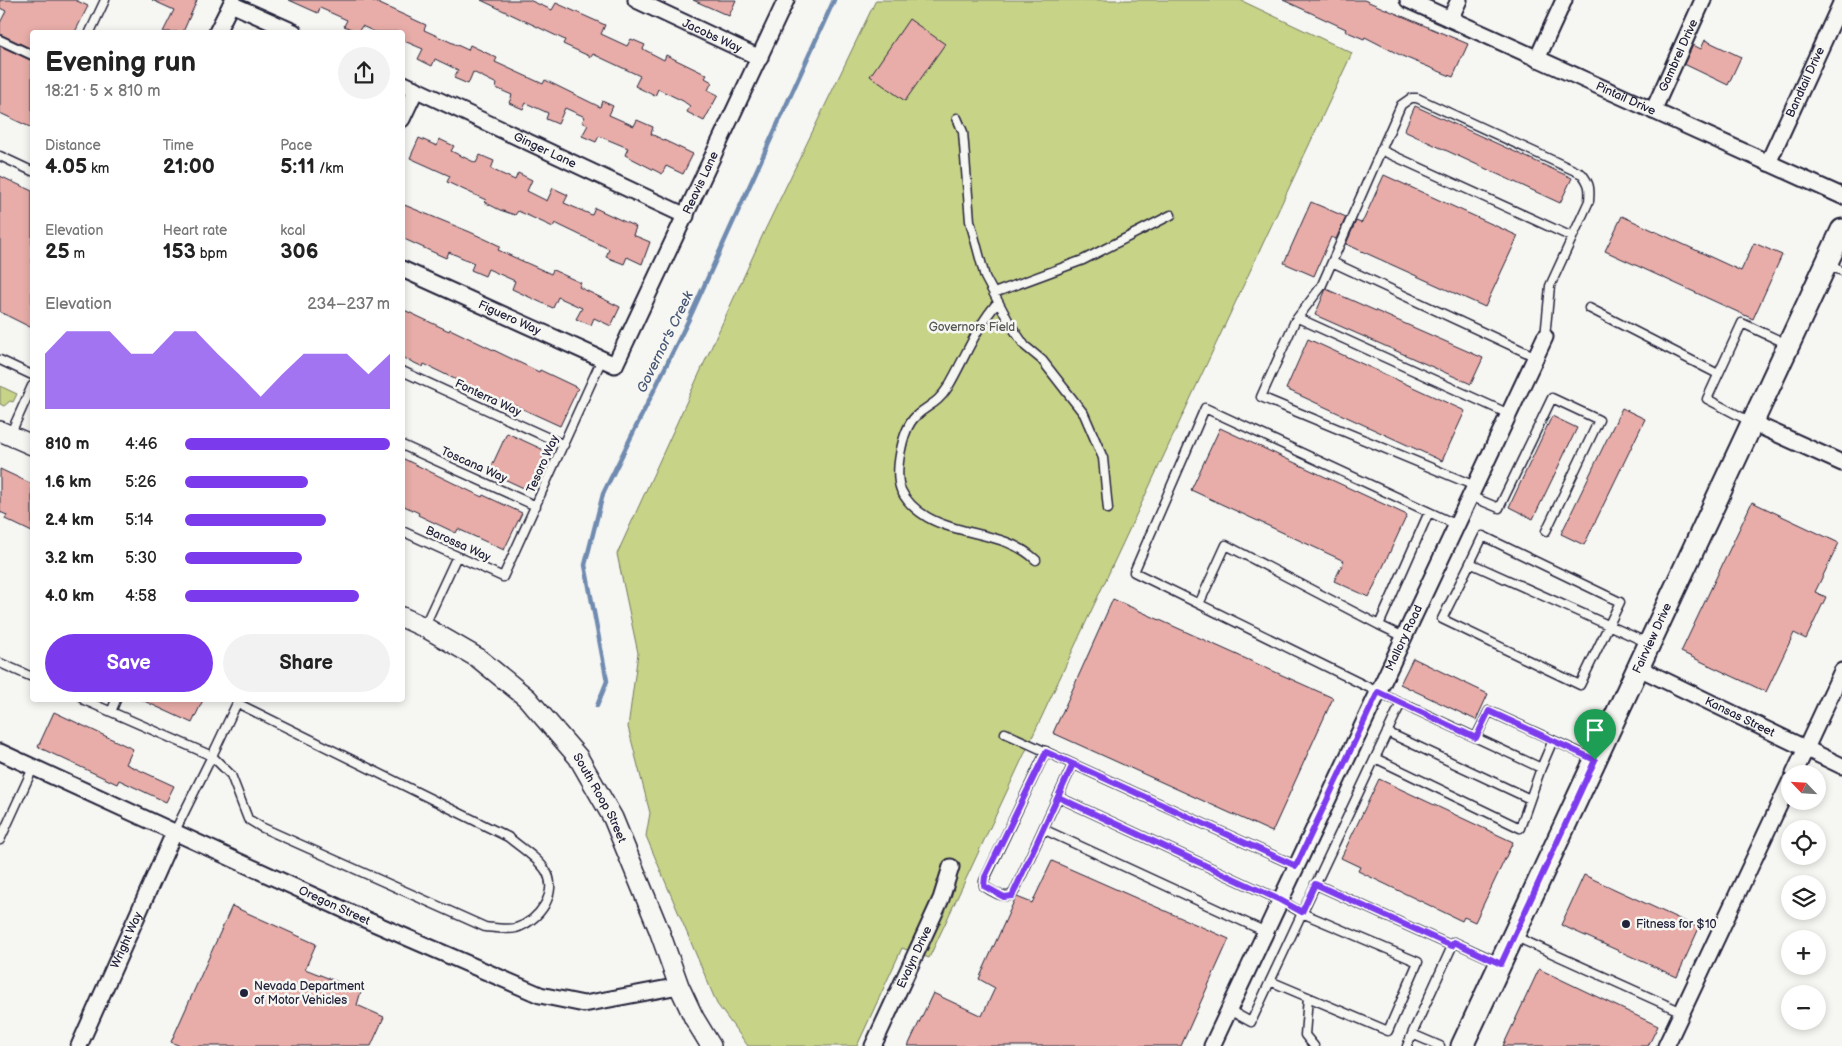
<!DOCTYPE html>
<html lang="en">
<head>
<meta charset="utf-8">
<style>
	body { margin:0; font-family:"Balsamiq Sans",sans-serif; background:#f2f2f2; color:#222; height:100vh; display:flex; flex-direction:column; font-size:19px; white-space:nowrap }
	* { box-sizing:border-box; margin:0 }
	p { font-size:16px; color:#767676 }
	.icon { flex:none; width:28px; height:28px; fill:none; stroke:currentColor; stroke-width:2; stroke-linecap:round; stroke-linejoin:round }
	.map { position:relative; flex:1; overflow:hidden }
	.sheet { position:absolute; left:30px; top:30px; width:375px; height:672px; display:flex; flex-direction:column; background:#fff; border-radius:5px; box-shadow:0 2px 8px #0003 }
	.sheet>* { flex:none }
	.needle { width:32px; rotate:295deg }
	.tools { position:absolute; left:1781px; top:765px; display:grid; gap:10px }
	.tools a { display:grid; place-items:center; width:45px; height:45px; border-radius:50%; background:#fff; box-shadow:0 2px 8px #0003; font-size:25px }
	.pin { position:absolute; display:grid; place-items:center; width:42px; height:42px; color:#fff; margin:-51px -21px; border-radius:50% 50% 50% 0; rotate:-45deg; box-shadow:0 0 5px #0007 }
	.pin .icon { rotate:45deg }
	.round { display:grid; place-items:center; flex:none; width:52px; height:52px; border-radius:26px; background:#f2f2f2 }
	.headline { display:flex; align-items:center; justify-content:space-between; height:85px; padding:0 15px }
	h1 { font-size:28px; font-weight:700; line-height:38px }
	.figures { display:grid; grid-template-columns:repeat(3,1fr); gap:8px; height:85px; padding:5px 15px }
	.figures div { display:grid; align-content:center }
	.figures b { font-size:21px; font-weight:700 }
	.figures small { font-size:14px; font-weight:400 }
	.figures p { font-size:14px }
	.chart { height:140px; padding:10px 15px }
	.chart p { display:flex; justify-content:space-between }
	.chart svg { width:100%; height:90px; margin-top:5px; fill:#7c3aed; opacity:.7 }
	.action { display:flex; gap:10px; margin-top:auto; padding:10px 15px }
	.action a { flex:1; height:58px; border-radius:30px; background:#7c3aed; color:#fff; font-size:20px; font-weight:700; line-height:58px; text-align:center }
	.action a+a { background:#f2f2f2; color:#222 }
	ul { padding:0 15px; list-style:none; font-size:16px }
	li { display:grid; grid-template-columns:80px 60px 1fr; align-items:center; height:38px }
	li i { height:12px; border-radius:6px; background:#7c3aed }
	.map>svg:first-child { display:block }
</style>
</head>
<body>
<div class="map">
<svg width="1842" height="1046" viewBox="0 0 1842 1046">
	<rect width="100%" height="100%" fill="#f6f6f2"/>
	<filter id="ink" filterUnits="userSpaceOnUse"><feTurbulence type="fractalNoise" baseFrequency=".02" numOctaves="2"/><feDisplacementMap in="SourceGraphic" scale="10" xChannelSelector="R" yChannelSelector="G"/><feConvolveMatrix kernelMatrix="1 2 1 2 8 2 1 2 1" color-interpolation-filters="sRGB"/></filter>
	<g filter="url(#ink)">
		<path fill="#c7d387" stroke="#747a61" d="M876 0H1240L1352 53 929 958 902 948 857 1046H748L717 1004 646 836 650 813 628 727 638 653 617 554 764 232Z
			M0 386 17 394 13 402 10 401 4 406 0 404Z"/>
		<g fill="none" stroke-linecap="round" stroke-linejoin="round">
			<path stroke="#6f8bb0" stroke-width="4.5" d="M597 706 607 681 585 565 603 494 689 319 834 0"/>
		</g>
		<path fill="#e8ada8" stroke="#22223b" d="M0 0H75L88 6 75 32H32V49L0 34V23L6 11 0 8Z
			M152 0H197L183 32H163L174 10Z
			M289 0H371L426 25 424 30 468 50 470 45 497 58 495 62 543 84 545 80 600 107 602 101 613 106 609 115 634 126 637 120 653 127 651 134 693 154 683 174 666 166 662 174 625 155 628 148 599 136 596 142 582 136 588 125 582 122 585 117 565 108 558 124 546 119 548 113 526 103 523 109 509 103 512 95 496 88 497 84 473 72 468 84 454 78 458 70 435 59 432 66 418 59 423 49 402 40V32H375L362 26 358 32 344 26 347 20 320 8 318 13Z
			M481 0H529L552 10 556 3 605 25 601 34 627 46 631 39 645 45 643 49 664 60 666 55 707 75 705 78 712 82 708 90 718 95 704 121 687 112 690 106 683 101 658 89 655 96 635 86 640 76 593 54 591 57 563 44 565 40Z
			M693 0H736L729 16Z
			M1283 0H1364L1468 44 1453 77 1402 56 1365 37 1364 39 1345 31 1346 29Z
			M909 19 945 44 905 101 870 76Z
			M1705 40 1741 57 1728 85 1684 64 1693 45 1701 49Z
			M0 46 32 61V128L0 113Z
			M1415 106 1572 178 1560 203 1404 131Z
			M419 138 437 146 439 139 454 146 451 151 476 163 480 155 494 161 491 169 515 180 518 173 532 180 527 191 547 201 553 188 568 195 564 203 592 215 595 208 636 227 633 235 650 242 642 264 627 257 624 264 606 257 609 249 555 223 553 227 518 211 515 215 500 210 484 202 486 200 447 182 450 176 410 158Z
			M1384 175 1518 236 1485 307 1346 244 1356 221 1361 223 1364 219Z
			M0 176 32 191V328L0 312Z
			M1311 202 1346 217 1336 239 1331 237 1314 276 1284 263Z
			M402 204 470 232 500 246 498 250 551 274 553 270 581 283 579 287 620 307 611 326 594 318 591 325 576 319 582 308 558 297 553 308 512 289 515 281 488 269 485 276 471 270 474 263 449 252 446 258 402 238Z
			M1622 216 1741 271 1754 243 1782 255 1753 319 1605 251Z
			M1326 289 1483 358 1471 384 1315 315Z
			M402 309 449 331 450 329 539 372 540 370 578 388 560 426 514 405 512 407 424 364 423 367 402 357Z
			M1308 339 1465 411 1442 461 1286 389Z
			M1622 408 1645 419 1584 545 1561 534Z
			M1552 416 1577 428 1533 519 1509 507Z
			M1220 428 1407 515 1369 597 1334 581 1344 561 1191 490Z
			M507 433 546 451 528 490 489 472Z
			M402 458 482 497 483 495 522 513 504 550 458 529 456 533 418 515 419 513 402 505Z
			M0 469 32 484V532L5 519 7 515 0 512Z
			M1752 502 1839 543 1815 592 1826 597 1806 639 1794 633 1766 692 1681 652Z
			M1113 599 1333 698 1272 832 1053 733Z
			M1413 658 1488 694 1476 720 1400 684Z
			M142 700H203L192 723Z
			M54 712 133 749 126 764 174 786 166 802 119 780 117 784 38 747Z
			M1379 779 1513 842 1475 922 1464 917 1462 921 1358 871 1360 867 1341 858Z
			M1052 861 1229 939 1181 1046H908L933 993 982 1016 995 988 979 979 1015 899 1017 897 1032 903Z
			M1584 875 1699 928 1677 977 1561 925Z
			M232 906 316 944 305 969 361 991 357 1005 384 1017 371 1046H180L171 1042Z
			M1539 969 1658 1026 1648 1046H1503Z"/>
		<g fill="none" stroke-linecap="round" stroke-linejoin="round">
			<defs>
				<path id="service" d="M90 32 105 0
					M0 40 32 55
					M957 118 963 132 970 221 985 277 1010 324 1025 346 1042 360 1084 414 1103 458 1108 509
					M1381 150 1572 237
					M0 156 32 171
					M1332 262 1536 357
					M1828 265 1842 271
					M994 293 1083 260 1171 215
					M998 302C976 327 965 358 948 387 936 406 928 404 915 417 902 430 894 473 901 490 906 501 917 511 927 517 962 537 1005 531 1036 560
					M1589 308 1718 374
					M1298 318 1509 414
					M0 360 32 375
					M402 371 564 445
					M1751 422 1707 399 1742 323 1787 344
					M10 435 32 386
					M402 445 536 506
					M1475 486 1261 397 1295 321 1321 287 1401 105 1411 98H1417L1582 174C1590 184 1590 189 1589 201L1550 286 1545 337
					M1470 496 1499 508 1552 398 1599 420 1546 531
					M1457 525 1205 408 1134 572 1378 692 1541 768
					M402 531 503 577 602 359
					M1470 563 1483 536 1620 602 1580 685 1442 619 1470 563 1648 643
					M1199 604 1226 545 1379 625 1429 512
					M1379 625 1404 637
					M424 627 457 556
					M0 663 32 677
					M84 700 212 756 174 833
					M237 703 508 837C520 847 538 858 546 871 559 893 539 921 516 928 508 930 494 928 485 927L261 827 248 819 231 775 212 756 237 703 238 700
					M111 712 116 700
					M1387 732 1530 799
					M1005 733 1296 866
					M1476 737 1489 711 1594 759
					M1046 751 984 881V886C991 891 1003 899 1011 895L1014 892 1073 764
					M1375 758 1520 828 1541 768 1553 740
					M1058 797 1280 900 1302 913 1401 703
					M1043 829 1266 932
					M0 840 33 768
					M1315 884 1452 946
					M1514 936 1682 1012
					M1308 997 1305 1035 1314 1046
					M1229 1010 1251 1022 1302 913 1418 962 1388 1031 1270 981
					M1407 1046 1412 1034
					M1440 1046 1412 1034 1454 942 1500 963"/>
				<g id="minor">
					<path id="s1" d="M636 0 760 58"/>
					<path id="s2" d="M1408 0 1842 196"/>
					<path d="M231 4 294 32"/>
					<path d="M1450 19 1459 0"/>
					<path d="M217 32 233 0"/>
					<path d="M1537 59 1564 0"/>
					<path id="s3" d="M402 83 686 216"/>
					<path id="s4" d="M1653 111 1703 0"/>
					<path d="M402 119 416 89"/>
					<path id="s5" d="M1768 163 1842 1"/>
					<path id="s6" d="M402 269 615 365 786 0"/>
					<path d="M1753 423 1842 463"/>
					<path id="s7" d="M1639 668 1842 766"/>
					<path id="s8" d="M0 752 362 918 540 995 584 1004 679 986"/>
					<path d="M1794 774 1842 671"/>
					<path id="s9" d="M79 1046 174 833"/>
					<path id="s10" d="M873 1046 941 899 951 867"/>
					<path id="s11" d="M1212 1046 1545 337"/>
					<path d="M1666 1046 1790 782"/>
				</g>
				<g id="tertiary">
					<path d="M0 431 32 445"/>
					<path id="s12" d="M402 617 428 629 478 658 527 698 578 757 613 818 659 930 679 986 694 1018 711 1046"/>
				</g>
				<g id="secondary">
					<path id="s13" d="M1462 1046 1842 230"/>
				</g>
			</defs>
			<use href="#service" stroke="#22223b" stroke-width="11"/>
			<use href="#minor" stroke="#22223b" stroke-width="19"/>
			<use href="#tertiary" stroke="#22223b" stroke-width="22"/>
			<use href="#secondary" stroke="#22223b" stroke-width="25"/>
			<use href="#service" stroke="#f6f6f2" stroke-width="8"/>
			<use href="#minor" stroke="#f6f6f2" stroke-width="15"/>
			<use href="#tertiary" stroke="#f6f6f2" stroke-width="19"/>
			<use href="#secondary" stroke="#f6f6f2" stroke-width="21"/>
		</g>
	</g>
	<g fill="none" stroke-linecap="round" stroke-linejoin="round" filter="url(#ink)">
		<defs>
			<path id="route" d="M1595 760 1489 711 1476 738 1378 692 1296 866 1073 764 1012 896 1004 897 984 886 985 877 1046 752 1073 764 1058 797 1280 900 1302 912 1315 884 1452 946 1454 942 1501 964 1595 760"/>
		</defs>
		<use href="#route" stroke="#fff" stroke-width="10"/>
		<use href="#route" stroke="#7c3aed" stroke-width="6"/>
	</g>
	<g fill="#22223b" stroke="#f6f6f2" stroke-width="2">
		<circle cx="1626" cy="924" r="5"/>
		<circle cx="244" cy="993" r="5"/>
	</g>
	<g text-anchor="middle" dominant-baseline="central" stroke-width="5" stroke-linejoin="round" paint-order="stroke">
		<g font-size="12" fill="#22223b" stroke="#f6f6f2">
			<text stroke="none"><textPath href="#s1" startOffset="84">Jacobs Way</textPath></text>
			<text stroke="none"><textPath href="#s4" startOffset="61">Gambrel Drive</textPath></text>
			<text stroke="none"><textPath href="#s5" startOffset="89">Bandtail Drive</textPath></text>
			<text stroke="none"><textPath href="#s2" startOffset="239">Pintail Drive</textPath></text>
			<text stroke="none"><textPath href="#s3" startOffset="158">Ginger Lane</textPath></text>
			<text stroke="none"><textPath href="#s6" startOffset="435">Reavis Lane</textPath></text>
			<text stroke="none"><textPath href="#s6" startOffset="118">Figuero Way</textPath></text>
			<text transform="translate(488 398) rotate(25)">Fonterra Way</text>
			<text transform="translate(543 464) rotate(-66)">Tesoro Way</text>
			<text transform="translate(474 465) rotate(24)">Toscana Way</text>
			<text transform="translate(458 544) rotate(24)">Barossa Way</text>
			<text stroke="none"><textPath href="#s11" startOffset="451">Mallory Road</textPath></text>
			<text stroke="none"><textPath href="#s13" startOffset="450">Fairview Drive</textPath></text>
			<text stroke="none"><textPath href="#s7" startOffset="112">Kansas Street</textPath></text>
			<text stroke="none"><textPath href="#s12" startOffset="274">South Roop Street</textPath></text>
			<text stroke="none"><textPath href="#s8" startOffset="368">Oregon Street</textPath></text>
			<text stroke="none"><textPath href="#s9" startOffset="116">Wright Way</textPath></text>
			<text stroke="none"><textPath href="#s10" startOffset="98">Evalyn Drive</textPath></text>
		</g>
		<g font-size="12" fill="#545752" stroke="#f6f6f2">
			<text x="972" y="327">Governors Field</text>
		</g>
		<g font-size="12" fill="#22223b" stroke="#f6f6f2" text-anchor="start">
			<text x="1636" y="924">Fitness for $10</text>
			<text x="254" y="986">Nevada Department<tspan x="254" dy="14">of Motor Vehicles</tspan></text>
		</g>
		<g font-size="14" font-style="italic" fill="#485776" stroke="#f6f6f2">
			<text transform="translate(665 342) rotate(-64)">Governor's Creek</text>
		</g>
	</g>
</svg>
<div class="tools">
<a><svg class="needle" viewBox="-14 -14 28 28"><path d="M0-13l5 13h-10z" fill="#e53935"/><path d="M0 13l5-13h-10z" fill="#767676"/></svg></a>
<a><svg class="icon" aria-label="locate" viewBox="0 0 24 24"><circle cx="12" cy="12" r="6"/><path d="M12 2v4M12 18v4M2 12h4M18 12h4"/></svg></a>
<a><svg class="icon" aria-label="layers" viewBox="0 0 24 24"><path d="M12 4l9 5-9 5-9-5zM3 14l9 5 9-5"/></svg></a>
<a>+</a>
<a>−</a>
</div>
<div class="pin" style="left:1595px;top:760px;background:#1e9e55"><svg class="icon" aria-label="arrive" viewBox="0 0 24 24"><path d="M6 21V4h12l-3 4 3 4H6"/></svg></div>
<section class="sheet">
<div class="headline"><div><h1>Evening run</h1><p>18:21 · 5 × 810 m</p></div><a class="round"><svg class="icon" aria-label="share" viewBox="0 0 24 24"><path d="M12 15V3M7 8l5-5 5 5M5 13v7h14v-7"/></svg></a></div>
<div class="figures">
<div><p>Distance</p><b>4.05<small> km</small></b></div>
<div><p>Time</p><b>21:00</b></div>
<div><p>Pace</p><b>5:11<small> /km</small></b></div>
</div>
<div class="figures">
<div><p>Elevation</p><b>25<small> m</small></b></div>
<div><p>Heart rate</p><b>153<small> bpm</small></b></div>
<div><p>kcal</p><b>306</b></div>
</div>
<div class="chart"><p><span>Elevation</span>234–237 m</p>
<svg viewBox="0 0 160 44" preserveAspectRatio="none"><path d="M0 44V17L10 6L20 6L30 6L40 17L50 17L60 6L70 6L80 17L90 27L100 38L110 27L120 17L130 17L140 17L150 27L160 17V44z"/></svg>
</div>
<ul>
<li><b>810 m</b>4:46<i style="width:100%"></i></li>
<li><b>1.6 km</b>5:26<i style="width:60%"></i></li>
<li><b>2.4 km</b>5:14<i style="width:69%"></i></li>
<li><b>3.2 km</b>5:30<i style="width:57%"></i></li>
<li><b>4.0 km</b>4:58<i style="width:85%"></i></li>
</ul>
<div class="action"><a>Save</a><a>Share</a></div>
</section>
</div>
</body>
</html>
